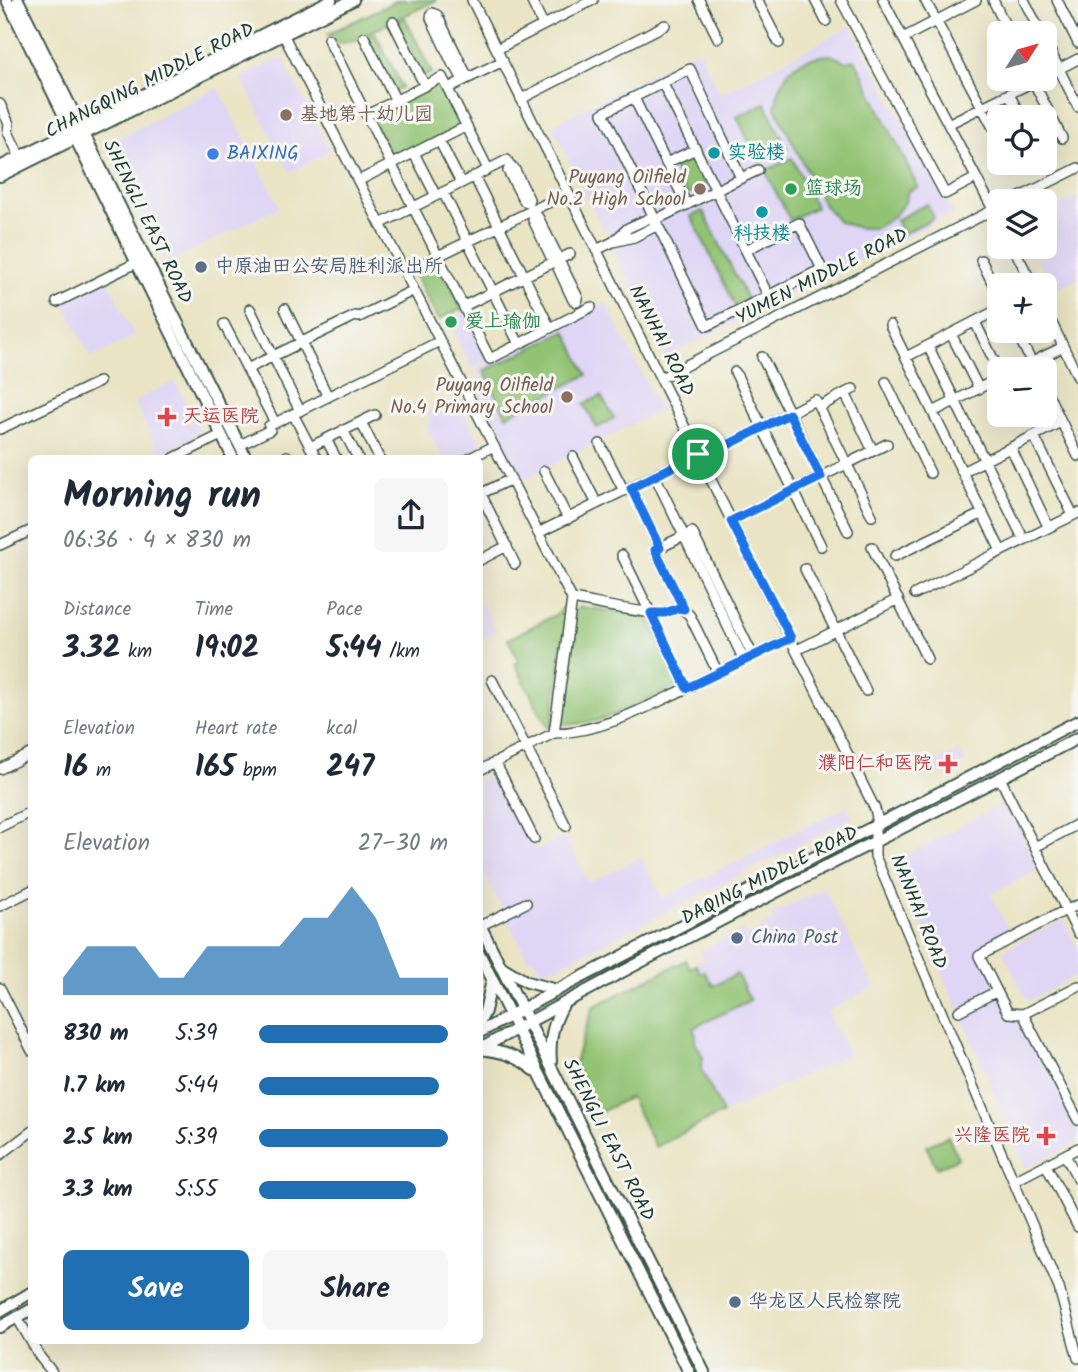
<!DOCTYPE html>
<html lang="en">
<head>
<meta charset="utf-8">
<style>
	body { margin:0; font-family:Kalam,"LXGW WenKai TC",sans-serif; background:#f6f6f7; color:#1f2937; height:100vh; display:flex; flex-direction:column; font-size:26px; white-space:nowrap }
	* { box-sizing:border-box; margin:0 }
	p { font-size:23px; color:#747a83 }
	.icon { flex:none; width:38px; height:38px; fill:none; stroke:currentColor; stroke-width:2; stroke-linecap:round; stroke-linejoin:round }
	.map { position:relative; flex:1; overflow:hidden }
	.side { position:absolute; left:28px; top:455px; width:455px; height:889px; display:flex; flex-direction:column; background:#fff; border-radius:10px; box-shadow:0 7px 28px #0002 }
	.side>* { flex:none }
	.needle { width:46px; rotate:53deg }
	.fabs { position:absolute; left:987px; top:21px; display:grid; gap:14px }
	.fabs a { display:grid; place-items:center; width:70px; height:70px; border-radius:10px; background:#fff; box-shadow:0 7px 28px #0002; font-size:35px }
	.pin { position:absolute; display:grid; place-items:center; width:60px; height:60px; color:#fff; margin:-30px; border:4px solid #fff; border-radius:50%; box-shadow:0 2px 7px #0007 }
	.round { display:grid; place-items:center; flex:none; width:74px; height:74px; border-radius:10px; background:#f6f6f7 }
	.summary { display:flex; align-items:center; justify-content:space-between; height:119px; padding:0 35px }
	h1 { font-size:38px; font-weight:700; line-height:52px }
	.figures { display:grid; grid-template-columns:repeat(3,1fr); gap:10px; height:119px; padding:7px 35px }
	.figures div { display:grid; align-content:center }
	.figures b { font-size:30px; font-weight:700 }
	.figures small { font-size:19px; font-weight:400 }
	.figures p { font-size:19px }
	.chart { height:196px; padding:14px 35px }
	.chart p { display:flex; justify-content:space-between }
	.chart svg { width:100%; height:126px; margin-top:7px; fill:#1f6fb2; opacity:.7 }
	.button { display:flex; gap:14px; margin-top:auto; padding:14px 35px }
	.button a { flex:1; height:80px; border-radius:10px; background:#1f6fb2; color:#fff; font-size:28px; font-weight:700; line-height:80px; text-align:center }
	.button a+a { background:#f6f6f7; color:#1f2937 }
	ul { padding:0 35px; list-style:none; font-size:23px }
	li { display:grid; grid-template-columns:112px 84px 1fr; align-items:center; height:52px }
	li i { height:18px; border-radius:9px; background:#1f6fb2 }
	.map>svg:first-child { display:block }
</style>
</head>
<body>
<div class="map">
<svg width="1078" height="1372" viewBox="0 0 1078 1372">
	<rect width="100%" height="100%" fill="#f6f6f2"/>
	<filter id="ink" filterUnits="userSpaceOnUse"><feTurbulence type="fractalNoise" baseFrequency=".0143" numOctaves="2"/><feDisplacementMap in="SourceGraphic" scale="14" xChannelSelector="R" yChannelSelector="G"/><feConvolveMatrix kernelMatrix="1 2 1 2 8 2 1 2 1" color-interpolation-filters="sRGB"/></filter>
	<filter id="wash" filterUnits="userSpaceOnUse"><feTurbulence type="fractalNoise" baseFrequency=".00686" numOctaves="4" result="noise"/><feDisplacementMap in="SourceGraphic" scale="28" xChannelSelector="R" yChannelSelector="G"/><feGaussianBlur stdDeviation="1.57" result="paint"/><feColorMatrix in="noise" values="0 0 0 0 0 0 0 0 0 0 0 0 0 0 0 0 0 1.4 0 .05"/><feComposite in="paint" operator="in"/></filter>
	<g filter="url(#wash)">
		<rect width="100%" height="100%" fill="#eae4c4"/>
		<path fill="#dfd5f5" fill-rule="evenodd" d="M851 26 953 213 667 356 615 252 616 248 609 234 604 231 552 125 698 49 721 94ZM830 55 848 62 918 186 908 191 905 202Z
			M282 57 330 151 290 172 241 78Z
			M218 87 280 207 167 263 106 144Z
			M1077 197 1078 279 1054 291 1031 247H1045V212Z
			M108 280 135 336 91 358 63 302Z
			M606 303 660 410 523 480 500 435 501 430 499 424 495 419 491 417 474 384 482 379 477 369Z
			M464 311 489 360 472 369 447 319Z
			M175 381 201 433 160 454 134 401Z
			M457 398 483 448 463 458H443L426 426 432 422 427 413Z
			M480 600 496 632 480 640Z
			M960 750 966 762 935 777 929 766Z
			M496 771 536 850 565 837 589 883 641 857 663 898 847 806 853 818 553 969 551 967 541 972 534 958 528 960 480 866V779Z
			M1005 802 1039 869 991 895 1012 937 986 950 1078 1131V1142L1026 1168 1007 1122 894 862Z
			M824 888 874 987 827 1012 849 1054 723 1113 700 1069 703 1057 695 1042 696 1035 693 1028 750 1000 713 986 704 971 700 973 696 965 704 960 700 952 742 929 746 936 774 921 771 915Z
			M1063 919 1078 949V975L1028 1001 1002 951Z"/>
		<path fill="#92c373" stroke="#588054" stroke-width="2" d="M398 0H437L352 41C342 44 334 44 328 34Z
			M405 18 432 73 424 77 397 22Z
			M375 33 402 87 394 91 367 37Z
			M830 55 848 62 855 59 918 187 908 191 905 202 893 217 876 228H859L840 222 825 207 775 107C782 71 793 58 830 55Z
			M439 82 462 125 394 161 371 117Z
			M765 103 787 148 759 162 737 117Z
			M691 154 707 186 687 195 671 164Z
			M792 158 816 207 790 220 765 171Z
			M927 204 934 218 903 234 896 220Z
			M703 211 748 301 735 306 691 216Z
			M439 261 463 308 438 320 414 273Z
			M566 331 587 375 506 416 484 371Z
			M601 396 614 418 597 428 584 404Z
			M568 604 552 726 548 728 515 664 519 662 508 639 559 613 562 608Z
			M580 607 646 615 648 618 679 680 678 685 625 711 596 721 566 725 560 720 576 610Z
			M686 960 690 968 696 965 700 973 704 971 713 986 737 974 750 1000 693 1028 696 1035 695 1042 703 1057 701 1069 723 1113 655 1147 630 1097 599 1113 574 1064 593 1007Z
			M948 1136 958 1158 937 1168 926 1146Z"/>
	</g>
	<g filter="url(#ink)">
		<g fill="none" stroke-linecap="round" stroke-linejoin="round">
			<defs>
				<path id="minor" d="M472 0 875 809 877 817 875 826V856L1059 1288 1078 1358
					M531 0 543 25
					M699 0 718 38
					M757 0 779 43
					M815 0 826 21
					M841 0 945 194 976 178
					M883 0 999 221
					M925 0 999 139
					M993 0 1009 33
					M1024 0 1041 33
					M1057 0 1078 43
					M393 22 425 86
					M283 34 572 599 554 733
					M364 37 396 101
					M903 38 976 0
					M328 39 490 359 591 307
					M1045 41 1078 107
					M497 49 593 0
					M1045 76 1078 59
					M1032 79 1062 138
					M463 80 456 67 453 65 431 18 432 13 437 15 468 78
					M663 84 768 295
					M448 88 503 61
					M1009 94 1021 117
					M634 98 687 205
					M521 99 665 25
					M0 104 9 124 8 132 20 157
					M367 115 442 77 488 169
					M948 124 1039 79
					M439 140 461 183
					M414 153 436 196
					M666 163 696 149
					M510 166 514 168 529 199 528 203 524 201 508 171Z
					M474 176 550 328
					M741 178 690 69 603 113 707 326 822 269 799 223 746 250
					M358 181 467 126
					M443 192 519 344
					M1012 201 1078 168
					M535 215 538 217 557 255 556 259 551 257 533 220Z
					M380 224 507 160 510 166
					M613 242 634 237 654 227 655 220
					M1013 247 1033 285
					M596 250 613 242 628 228 650 218 655 220 758 170
					M981 260 999 296
					M559 264 562 266 578 298 577 302 573 300 558 268Z
					M405 272 568 193
					M57 302 136 263
					M464 306 570 254
					M250 309 300 411
					M285 309 328 397
					M1045 309 1078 377
					M975 322 999 371
					M224 324 275 423
					M890 325 1001 551
					M1016 331 1035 369
					M951 334 979 389
					M928 346 1021 534
					M762 357 848 531
					M906 357 999 309
					M247 369 355 316 359 317 414 290
					M1018 369 1063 347
					M735 372 821 546
					M661 378 999 207
					M886 382 930 473
					M1045 388 1078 456
					M845 393 873 451
					M819 407 872 516
					M933 412 999 378
					M293 414 316 458
					M361 422 379 458
					M0 429 99 382
					M343 430 358 458
					M1034 436 1071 511
					M326 439 336 458
					M600 444 624 491
					M240 445 270 430 269 426 440 341
					M310 447 375 415
					M1011 448 1046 522
					M287 456 289 458
					M573 457 597 504
					M174 458 221 435
					M470 458 494 446
					M700 459 815 400 819 407 853 389
					M544 471 568 519
					M962 472 1061 422
					M655 476 744 660
					M631 488 660 548
					M480 494 511 479
					M481 494 515 564
					M731 521 887 444
					M538 533 698 454
					M0 545 32 530
					M872 547 927 659
					M622 555 687 688
					M895 556 983 513
					M480 560 507 546
					M805 569 866 691
					M915 594 1078 513
					M572 599C601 604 631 612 661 613 675 614 677 601 690 616L718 673
					M684 609 655 550 692 532 753 656
					M797 650 898 599
					M492 680 566 826
					M495 762 534 839
					M0 769 32 753
					M480 770 554 733C602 732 645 708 687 688 722 671 756 654 791 638
					M1000 778 1078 933
					M0 827 32 811
					M1035 847 1078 824
					M0 906 32 890
					M480 926 526 903
					M0 988 32 1051
					M959 1011 997 991
					M1023 1014 1008 1013 979 956 1060 913 1078 905
					M1023 1014 1078 1120
					M1023 1014 1078 986
					M0 1155 32 1131
					M1065 1155 1078 1179
					M1046 1165 1078 1227
					M1014 1181 1078 1148
					M17 1317 40 1357 52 1372"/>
				<path id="major" d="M7 0 233 458
					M18 0 163 294 246 458
					M0 167 331 0
					M0 176 353 0
					M480 925 704 1372
					M480 955 689 1372
					M502 967 527 982 557 990
					M480 1022 485 1011 492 980
					M480 1032 557 990 1078 721
					M480 1049C676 940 878 841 1078 738
					M480 1049C501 1051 517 1056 534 1070
					M551 1061C549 1039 553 1023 564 1003
					M0 1311 32 1292
					M0 1327 32 1309"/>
			</defs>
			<use href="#minor" stroke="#3d564a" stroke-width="12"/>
			<use href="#major" stroke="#3d564a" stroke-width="14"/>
			<use href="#minor" stroke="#fff" stroke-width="9"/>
			<use href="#major" stroke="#fff" stroke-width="10"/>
		</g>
	</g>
	<g fill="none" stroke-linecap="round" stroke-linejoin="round" filter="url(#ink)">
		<defs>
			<path id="route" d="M789 414 821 477 731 521 791 638 687 688 651 613H665L679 608 684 609 655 550 660 548 631 488 698 454 700 459Z"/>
		</defs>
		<use href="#route" stroke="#fff" stroke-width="14"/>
		<use href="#route" stroke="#1a73e8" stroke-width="9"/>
	</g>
	<g fill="#8d6e63" stroke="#f6f6f2" stroke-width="2.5">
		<circle cx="286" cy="115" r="7"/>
		<circle cx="700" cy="189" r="7"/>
		<circle cx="567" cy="397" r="7"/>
	</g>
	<g fill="#0f9aa8" stroke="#f6f6f2" stroke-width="2.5">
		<circle cx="714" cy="153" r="7"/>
		<circle cx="762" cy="212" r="7"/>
	</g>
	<circle fill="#3f7fe0" stroke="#f6f6f2" stroke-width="2.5" cx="213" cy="154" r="7"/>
	<g fill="#2e9e5b" stroke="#f6f6f2" stroke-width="2.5">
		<circle cx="791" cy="189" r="7"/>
		<circle cx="451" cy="322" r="7"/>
	</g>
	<g fill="#5c6f8a" stroke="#f6f6f2" stroke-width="2.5">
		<circle cx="201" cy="267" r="7"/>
		<circle cx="737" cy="938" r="7"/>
		<circle cx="735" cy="1302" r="7"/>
	</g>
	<g fill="#e0444e" stroke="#f6f6f2" stroke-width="2.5">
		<path d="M163.5 406.5h7v7h7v7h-7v7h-7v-7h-7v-7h7z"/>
		<path d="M944.5 753.5h7v7h7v7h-7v7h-7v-7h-7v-7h7z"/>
		<path d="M1042.5 1125.5h7v7h7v7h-7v7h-7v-7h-7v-7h7z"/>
	</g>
	<g text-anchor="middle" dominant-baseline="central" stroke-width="6" stroke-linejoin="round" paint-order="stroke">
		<g font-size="19" fill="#1f3d34" stroke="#f6f6f2">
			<text transform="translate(150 81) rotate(-27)">CHANGQING MIDDLE ROAD</text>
			<text transform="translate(147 222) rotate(64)">SHENGLI EAST ROAD</text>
			<text transform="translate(822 277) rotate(-27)">YUMEN MIDDLE ROAD</text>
			<text transform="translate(661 341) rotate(63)">NANHAI ROAD</text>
			<text transform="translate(770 876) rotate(-27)">DAQING MIDDLE ROAD</text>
			<text transform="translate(918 912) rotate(68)">NANHAI ROAD</text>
			<text transform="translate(608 1140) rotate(63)">SHENGLI EAST ROAD</text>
		</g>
		<g font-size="19" fill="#785e54" stroke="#f6f6f2" text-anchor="end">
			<text x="300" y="115" text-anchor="start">基地第十幼儿园</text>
			<text x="686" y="178">Puyang Oilfield<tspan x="686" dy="22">No.2 High School</tspan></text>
			<text x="553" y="386">Puyang Oilfield<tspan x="553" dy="22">No.4 Primary School</tspan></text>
		</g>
		<g font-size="19" fill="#0d838f" stroke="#f6f6f2" text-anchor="start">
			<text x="728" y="153">实验楼</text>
			<text x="762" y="234" text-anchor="middle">科技楼</text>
		</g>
		<g font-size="19" fill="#366cbe" stroke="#f6f6f2" text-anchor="start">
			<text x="227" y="154">BAIXING</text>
		</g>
		<g font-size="19" fill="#27864d" stroke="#f6f6f2" text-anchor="start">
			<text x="805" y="189">篮球场</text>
			<text x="465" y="322">爱上瑜伽</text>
		</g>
		<g font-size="19" fill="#4e5e75" stroke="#f6f6f2" text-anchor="start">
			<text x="215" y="267">中原油田公安局胜利派出所</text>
			<text x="751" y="938">China Post</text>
			<text x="749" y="1302">华龙区人民检察院</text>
		</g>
		<g font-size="19" fill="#be3a42" stroke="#f6f6f2" text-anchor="end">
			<text x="183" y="417" text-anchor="start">天运医院</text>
			<text x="932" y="764">濮阳仁和医院</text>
			<text x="1030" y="1136">兴隆医院</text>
		</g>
	</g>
</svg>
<div class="fabs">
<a><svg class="needle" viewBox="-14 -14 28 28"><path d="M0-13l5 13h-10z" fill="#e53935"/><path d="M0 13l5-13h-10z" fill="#747a83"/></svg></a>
<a><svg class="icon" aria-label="locate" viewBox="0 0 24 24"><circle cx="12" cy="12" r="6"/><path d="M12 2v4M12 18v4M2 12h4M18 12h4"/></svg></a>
<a><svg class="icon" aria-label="layers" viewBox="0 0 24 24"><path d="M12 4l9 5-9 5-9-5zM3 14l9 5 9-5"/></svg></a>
<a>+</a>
<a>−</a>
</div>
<div class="pin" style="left:698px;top:454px;background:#1e9e55"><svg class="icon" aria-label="arrive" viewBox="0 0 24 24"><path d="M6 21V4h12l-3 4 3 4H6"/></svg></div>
<section class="side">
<div class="summary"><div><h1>Morning run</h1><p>06:36 · 4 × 830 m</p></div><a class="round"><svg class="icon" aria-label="share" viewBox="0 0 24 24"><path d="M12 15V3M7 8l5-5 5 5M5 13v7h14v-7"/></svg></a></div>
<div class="figures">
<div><p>Distance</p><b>3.32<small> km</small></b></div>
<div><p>Time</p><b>19:02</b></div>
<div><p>Pace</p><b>5:44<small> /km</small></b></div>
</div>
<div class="figures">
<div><p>Elevation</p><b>16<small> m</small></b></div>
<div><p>Heart rate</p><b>165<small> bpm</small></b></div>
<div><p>kcal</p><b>247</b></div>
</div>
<div class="chart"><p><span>Elevation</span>27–30 m</p>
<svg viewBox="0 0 160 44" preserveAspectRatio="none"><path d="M0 44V38L10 27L20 27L30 27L40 38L50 38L60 27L70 27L80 27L90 27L100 17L110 17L120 6L130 17L140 38L150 38L160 38V44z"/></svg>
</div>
<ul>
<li><b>830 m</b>5:39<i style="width:100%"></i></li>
<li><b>1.7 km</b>5:44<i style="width:95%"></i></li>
<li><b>2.5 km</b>5:39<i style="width:100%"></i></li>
<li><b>3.3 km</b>5:55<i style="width:83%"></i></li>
</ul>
<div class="button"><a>Save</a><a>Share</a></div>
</section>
</div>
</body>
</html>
